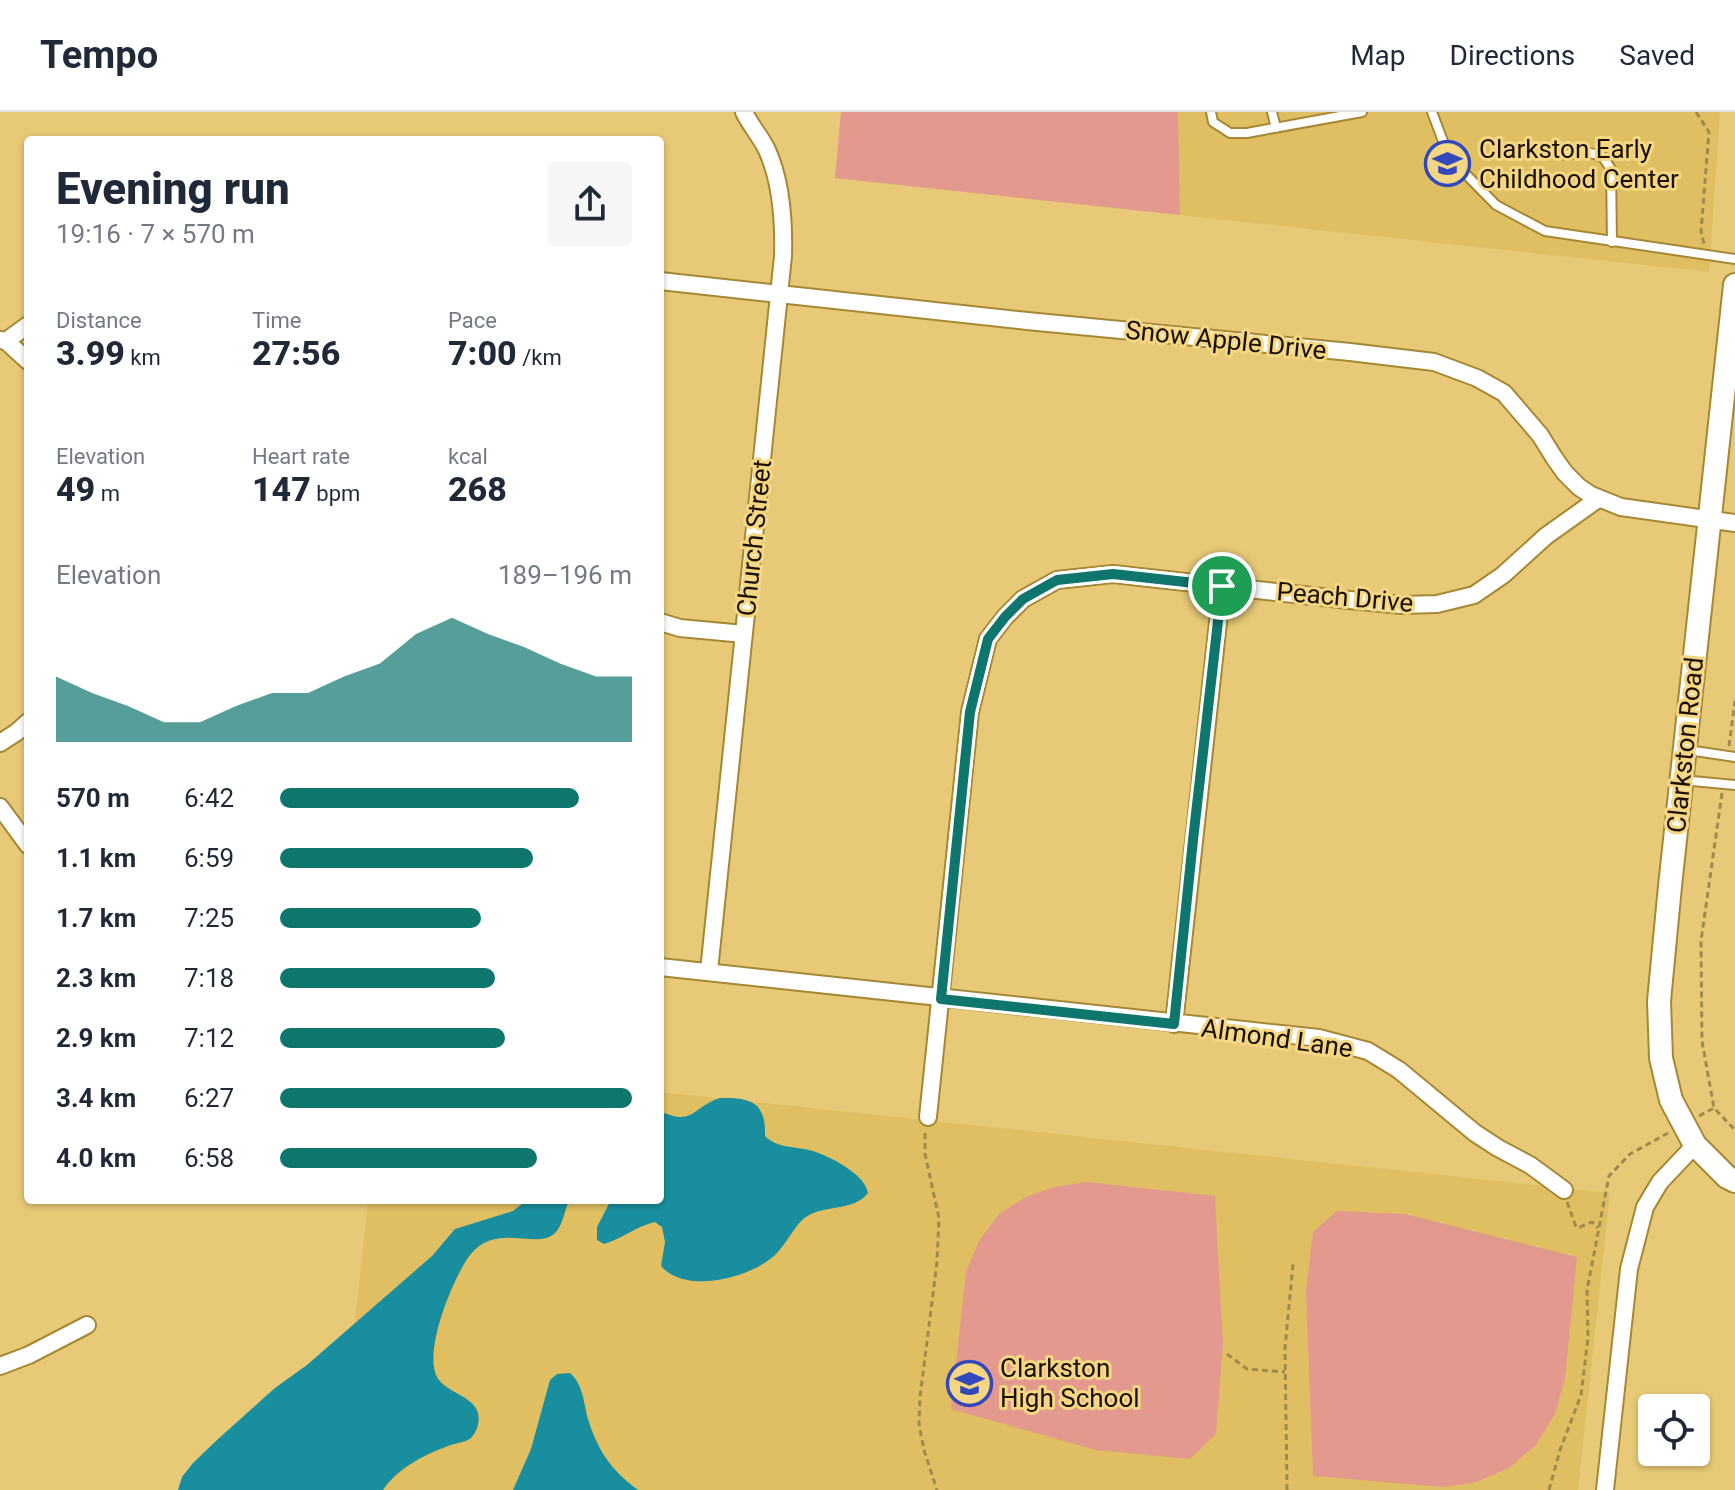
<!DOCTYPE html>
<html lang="en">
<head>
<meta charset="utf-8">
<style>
	body { margin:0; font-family:Roboto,sans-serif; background:#f6f6f7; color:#1f2937; height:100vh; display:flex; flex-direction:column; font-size:30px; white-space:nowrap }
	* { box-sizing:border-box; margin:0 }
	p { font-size:26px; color:#747a83 }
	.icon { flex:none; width:44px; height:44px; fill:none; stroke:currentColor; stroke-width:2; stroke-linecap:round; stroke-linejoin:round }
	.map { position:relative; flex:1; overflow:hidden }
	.sheet { position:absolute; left:24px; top:24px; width:640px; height:1068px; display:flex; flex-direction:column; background:#fff; border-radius:8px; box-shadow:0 2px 6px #0004 }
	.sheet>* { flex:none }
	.buttons { position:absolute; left:1638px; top:1282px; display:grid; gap:16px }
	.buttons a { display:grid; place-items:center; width:72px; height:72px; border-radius:8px; background:#fff; box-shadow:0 2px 6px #0004; font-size:40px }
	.pin { position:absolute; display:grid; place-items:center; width:68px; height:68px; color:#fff; margin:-34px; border:4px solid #fff; border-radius:50%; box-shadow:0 2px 8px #0007 }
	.round { display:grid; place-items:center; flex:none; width:84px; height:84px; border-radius:8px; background:#f6f6f7 }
	.head { display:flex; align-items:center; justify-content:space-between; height:136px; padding:0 32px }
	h1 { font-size:44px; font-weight:800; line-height:60px }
	.figures { display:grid; grid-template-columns:repeat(3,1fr); gap:12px; height:136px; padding:8px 32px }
	.figures div { display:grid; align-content:center }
	.figures b { font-size:34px; font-weight:800 }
	.figures small { font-size:22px; font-weight:400 }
	.figures p { font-size:22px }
	.chart { height:224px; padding:16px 32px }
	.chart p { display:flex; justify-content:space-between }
	.chart svg { width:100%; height:144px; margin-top:8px; fill:#0f766e; opacity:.7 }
	ul { padding:0 32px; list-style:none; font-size:26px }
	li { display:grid; grid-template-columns:128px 96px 1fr; align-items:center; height:60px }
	li i { height:20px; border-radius:10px; background:#0f766e }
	header { display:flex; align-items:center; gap:48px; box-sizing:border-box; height:112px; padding:0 40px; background:#fff; border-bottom:2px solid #e0e1e3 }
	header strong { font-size:38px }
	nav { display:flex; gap:44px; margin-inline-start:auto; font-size:28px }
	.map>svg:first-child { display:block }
</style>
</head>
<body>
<header>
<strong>Tempo</strong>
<nav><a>Map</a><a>Directions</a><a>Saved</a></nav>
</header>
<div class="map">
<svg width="1735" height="1378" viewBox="0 0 1735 1378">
	<rect width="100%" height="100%" fill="#e8c977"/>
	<path fill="#e0bf62" d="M1178 0H1720L1709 160 1180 103Z
		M660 980 1610 1081 1578 1378H337L368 1088H660Z"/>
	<path fill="#e3998d" d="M841 0H1178L1180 103 835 66Z
		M1086 1070 1215 1084 1223 1232 1216 1322 1190 1347 1096 1338 951 1297 966 1160 979 1129 999 1102 1024 1086 1054 1075Z
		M1337 1099 1405 1102 1577 1145 1565 1267 1555 1302 1535 1334 1509 1356 1474 1371 1443 1375 1313 1364 1306 1180 1313 1120Z"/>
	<path fill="#188e9e" d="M720 986C752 985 766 991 765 1024 778 1037 797 1034 813 1039 831 1045 865 1062 868 1081 853 1100 825 1092 806 1105 796 1111 786 1133 775 1143 750 1166 686 1183 661 1154L665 1130 662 1115 655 1110C636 1114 622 1127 604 1132L597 1128V1115L611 1088H660V999C693 1015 692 995 720 986Z
		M527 1088H569C565 1098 562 1115 555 1121 536 1139 497 1109 470 1143 454 1164 420 1244 439 1268 451 1284 487 1286 477 1316 476 1319 473 1324 471 1326 464 1331 455 1331 448 1334 424 1343 398 1356 383 1378H178L182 1365 193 1351 217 1328 275 1276 307 1253 432 1144 455 1117 513 1099Z
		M570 1261C583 1272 584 1292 588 1307 598 1339 611 1358 638 1378H513L531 1337 550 1268 557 1262Z"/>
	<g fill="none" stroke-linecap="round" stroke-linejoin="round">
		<defs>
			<path id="lane" d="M1211 0 1213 10 1230 21H1247L1362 0
				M1272 0 1276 16
				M1432 0 1449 45 1496 93 1545 119 1735 147
				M1565 43 1586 40 1602 44 1611 57 1612 130
				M1688 638 1735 645
				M1682 668 1735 673"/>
			<path id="street" d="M660 169 1027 209 1350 240 1434 250 1477 266 1504 281 1540 323 1555 347 1565 361 1579 375 1591 383 1621 395 1735 411
				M0 228 6 229 28 249
				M6 229 28 213
				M660 510 680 516 744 522
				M0 631 17 620 28 610
				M0 695 28 733
				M660 855 1319 926 1368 939 1399 958 1475 1021 1498 1036 1530 1053 1564 1078
				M709 859 783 144C784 109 782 71 767 38 761 25 750 13 744 0
				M1174 912 1222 474
				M928 1005 970 600 988 527 1005 505 1023 487 1057 468 1113 462 1339 487 1402 493 1437 492 1474 483 1503 463 1546 424 1598 387
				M0 1254 29 1243 87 1213
				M1605 1378 1629 1157 1645 1095 1660 1070 1695 1033"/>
			<path id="secondary" d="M1735 173 1670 774 1659 889 1661 946 1671 988 1695 1033 1727 1065 1735 1069"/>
		</defs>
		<use href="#lane" stroke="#a68834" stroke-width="12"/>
		<use href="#street" stroke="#a68834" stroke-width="20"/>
		<use href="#secondary" stroke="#a68834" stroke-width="26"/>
		<path stroke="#a1894e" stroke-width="3" stroke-dasharray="6 4" stroke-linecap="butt" d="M1696 0 1709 20 1701 119 1704 132
			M1729 634 1735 589
			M1722 681 1701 829 1702 929 1714 996 1735 1018
			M1699 1004 1714 996
			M925 1021V1042L939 1106 937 1150 920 1285 919 1312 924 1338 937 1378
			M1567 1090 1576 1115H1580L1592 1110 1598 1116
			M1227 1242 1247 1257 1285 1260
			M1287 1378 1285 1236 1293 1152
			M1549 1378 1560 1338 1581 1283 1588 1226 1587 1178 1609 1064 1630 1042 1668 1021"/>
		<use href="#lane" stroke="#fff" stroke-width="8"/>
		<use href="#street" stroke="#fff" stroke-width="16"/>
		<use href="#secondary" stroke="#fff" stroke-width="22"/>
	</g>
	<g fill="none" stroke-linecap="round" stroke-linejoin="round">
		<defs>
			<path id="route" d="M1113 462 1222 474 1193 728 1174 912 941 887 970 600 988 527 1005 505 1023 487 1057 468Z"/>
		</defs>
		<use href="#route" stroke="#fff" stroke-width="16"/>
		<use href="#route" stroke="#0f766e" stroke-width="10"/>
	</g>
	<defs>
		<symbol id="school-ring" viewBox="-11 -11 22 22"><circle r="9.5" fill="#f5d683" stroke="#3349bb" stroke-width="1.5"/><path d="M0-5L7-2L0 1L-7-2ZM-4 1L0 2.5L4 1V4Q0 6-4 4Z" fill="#3349bb"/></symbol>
	</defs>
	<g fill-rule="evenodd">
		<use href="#school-ring" x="1422" y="26" width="51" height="51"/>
		<use href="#school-ring" x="944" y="1246" width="51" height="51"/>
	</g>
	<g text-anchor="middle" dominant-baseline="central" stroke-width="6" stroke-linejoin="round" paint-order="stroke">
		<g font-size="26" fill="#191000" stroke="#f5d683" text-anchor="start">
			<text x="1479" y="37">Clarkston Early<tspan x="1479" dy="30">Childhood Center</tspan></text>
			<text x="1000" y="1256">Clarkston<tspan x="1000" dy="30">High School</tspan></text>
		</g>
		<g font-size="26" fill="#191000" stroke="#f5d683">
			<text transform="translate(1226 228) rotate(6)">Snow Apple Drive</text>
			<text transform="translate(754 426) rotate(-84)">Church Street</text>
			<text transform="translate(1345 485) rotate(5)">Peach Drive</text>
			<text transform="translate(1685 633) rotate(-84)">Clarkston Road</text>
			<text transform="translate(1277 926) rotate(8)">Almond Lane</text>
		</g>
	</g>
</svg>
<div class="buttons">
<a><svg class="icon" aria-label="locate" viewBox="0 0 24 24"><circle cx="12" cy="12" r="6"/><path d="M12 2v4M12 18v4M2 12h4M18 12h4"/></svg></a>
</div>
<div class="pin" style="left:1222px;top:474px;background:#1e9e55"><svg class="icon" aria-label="arrive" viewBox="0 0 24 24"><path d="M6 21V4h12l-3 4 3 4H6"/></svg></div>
<section class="sheet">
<div class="head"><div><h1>Evening run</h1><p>19:16 · 7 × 570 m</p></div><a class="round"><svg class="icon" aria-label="share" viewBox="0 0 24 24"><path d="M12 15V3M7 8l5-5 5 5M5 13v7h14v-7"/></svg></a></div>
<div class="figures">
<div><p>Distance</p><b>3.99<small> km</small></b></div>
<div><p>Time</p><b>27:56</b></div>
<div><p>Pace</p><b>7:00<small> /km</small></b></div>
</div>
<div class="figures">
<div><p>Elevation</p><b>49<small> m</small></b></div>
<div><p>Heart rate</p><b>147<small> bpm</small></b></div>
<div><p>kcal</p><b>268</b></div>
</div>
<div class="chart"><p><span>Elevation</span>189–196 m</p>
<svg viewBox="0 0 160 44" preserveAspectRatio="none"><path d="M0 44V24L10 29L20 33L30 38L40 38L50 33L60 29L70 29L80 24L90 20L100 11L110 6L120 11L130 15L140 20L150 24L160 24V44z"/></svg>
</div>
<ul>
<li><b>570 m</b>6:42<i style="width:85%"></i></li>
<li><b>1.1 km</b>6:59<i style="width:72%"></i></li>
<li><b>1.7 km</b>7:25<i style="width:57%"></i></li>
<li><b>2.3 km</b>7:18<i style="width:61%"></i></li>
<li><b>2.9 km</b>7:12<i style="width:64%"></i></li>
<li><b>3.4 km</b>6:27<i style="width:100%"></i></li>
<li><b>4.0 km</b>6:58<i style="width:73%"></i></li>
</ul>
</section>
</div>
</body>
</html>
